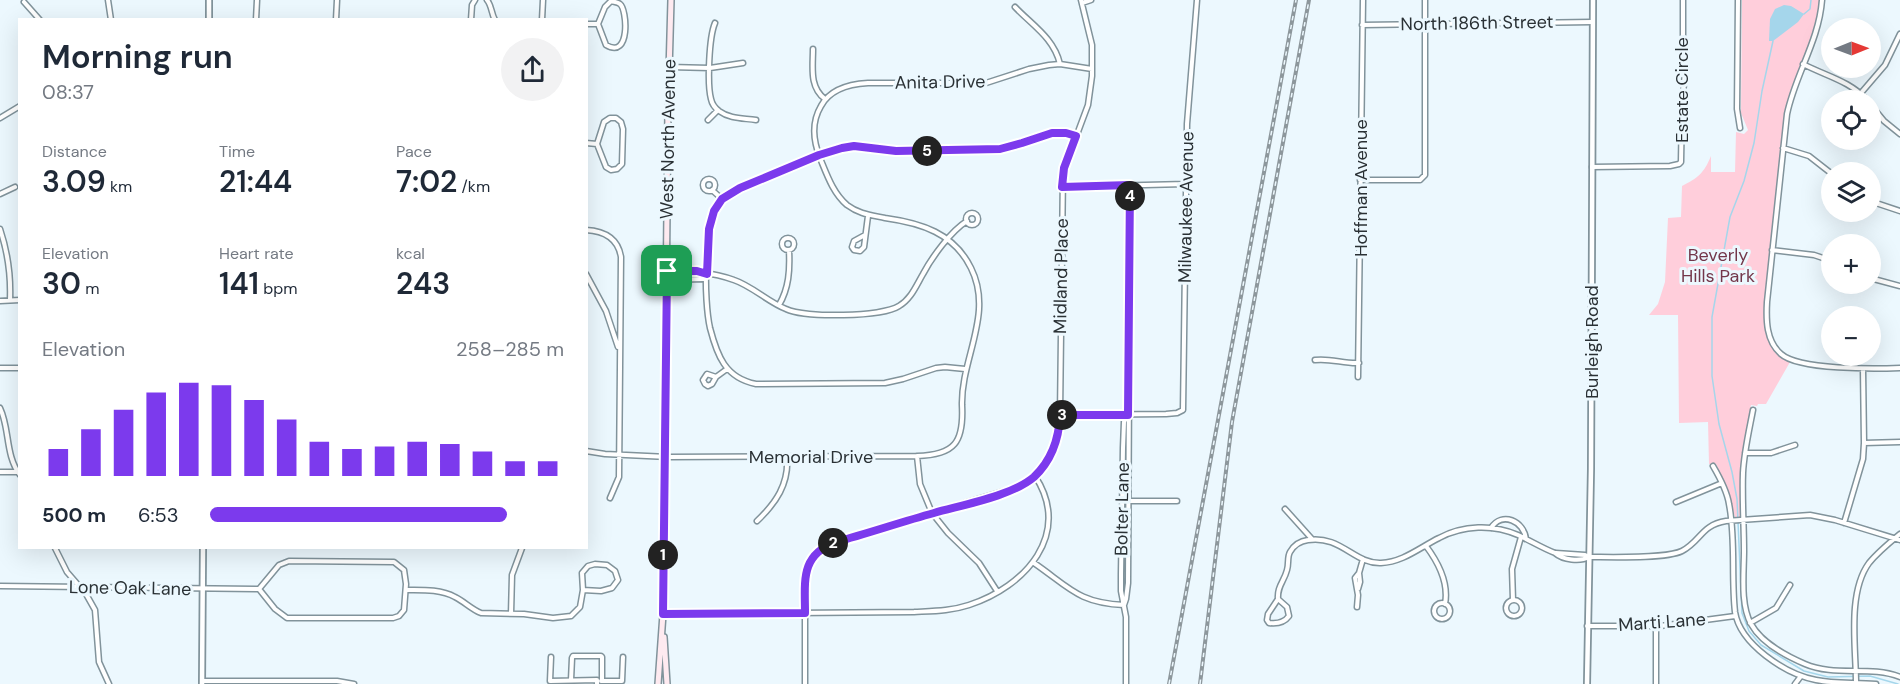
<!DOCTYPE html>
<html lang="en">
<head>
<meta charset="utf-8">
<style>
	body { margin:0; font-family:"DM Sans",sans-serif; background:#f2f2f3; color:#1f2937; height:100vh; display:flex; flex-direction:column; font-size:22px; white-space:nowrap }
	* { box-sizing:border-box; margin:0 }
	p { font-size:20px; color:#747a83 }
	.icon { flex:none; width:33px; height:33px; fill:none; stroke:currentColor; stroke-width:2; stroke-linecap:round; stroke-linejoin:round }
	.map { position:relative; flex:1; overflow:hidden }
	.drawer { position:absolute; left:18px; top:18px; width:570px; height:531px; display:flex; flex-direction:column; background:#fff; border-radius:0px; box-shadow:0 6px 24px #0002 }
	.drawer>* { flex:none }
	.needle { width:39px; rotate:89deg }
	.fabs { position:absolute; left:1821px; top:18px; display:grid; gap:12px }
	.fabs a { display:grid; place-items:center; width:60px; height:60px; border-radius:50%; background:#fff; box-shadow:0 6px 24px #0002; font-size:30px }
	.pin { position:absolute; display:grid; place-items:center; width:51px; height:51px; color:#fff; margin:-26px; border-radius:12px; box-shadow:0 3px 9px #0006 }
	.km { position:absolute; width:30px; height:30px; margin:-15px; border-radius:50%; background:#222; color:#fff; font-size:16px; line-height:30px; text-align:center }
	.round { display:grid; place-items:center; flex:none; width:63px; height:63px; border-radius:32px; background:#f2f2f3 }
	.overview { display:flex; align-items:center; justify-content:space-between; height:102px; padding:0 24px }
	h1 { font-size:33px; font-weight:600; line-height:45px }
	.metrics { display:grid; grid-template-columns:repeat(3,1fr); gap:9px; height:102px; padding:6px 24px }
	.metrics div { display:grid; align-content:center }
	.metrics b { font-size:30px; font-weight:600 }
	.metrics small { font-size:16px; font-weight:400 }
	.metrics p { font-size:16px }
	.chart { height:168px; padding:12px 24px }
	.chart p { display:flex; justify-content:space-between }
	.chart svg { width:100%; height:108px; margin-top:6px; stroke:#7c3aed; stroke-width:6 }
	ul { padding:0 24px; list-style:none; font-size:20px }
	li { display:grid; grid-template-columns:96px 72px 1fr; align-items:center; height:45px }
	li i { height:15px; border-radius:8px; background:#7c3aed }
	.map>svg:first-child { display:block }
</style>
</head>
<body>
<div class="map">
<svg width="1900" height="684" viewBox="0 0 1900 684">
	<rect width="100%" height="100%" fill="#ecf8fe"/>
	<path fill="#ffcedb" d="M1742 0H1820C1816 41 1793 75 1785 115L1765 311C1764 332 1770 351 1790 362L1766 404H1758L1757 406 1751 405 1743 456 1742 517H1735C1730 498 1724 481 1716 464H1709L1708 422 1679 423 1678 315H1649L1658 304 1665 282 1668 218 1681 217 1682 186C1698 178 1704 173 1711 156V172H1735L1736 132 1744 134 1748 130 1741 113Z"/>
	<path fill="#a5d6eb" d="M1784 5 1791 6 1804 14 1798 22 1773 41H1769L1770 19 1775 9Z"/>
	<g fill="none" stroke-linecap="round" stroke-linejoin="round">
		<path stroke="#a5d6eb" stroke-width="1.5" d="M1804 14 1810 9 1811 0
			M1773 41 1762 91 1754 143 1744 181 1730 217 1712 317V376L1719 424 1732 472 1737 499 1742 613 1749 631 1761 645 1804 671 1828 677 1870 676 1898 684"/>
		<defs>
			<path id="minor" d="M108 0 111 20
				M487 0C492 6 491 13 495 20
				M1738 0 1737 109 1740 128
				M1822 0C1819 41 1795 75 1787 114L1767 302C1766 320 1766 341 1781 354 1799 370 1875 369 1900 368
				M611 1C614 2 618 2 620 4 627 9 631 60 606 45L598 24 605 7Z
				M24 2 40 20
				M1082 3 1091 0
				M1015 7C1032 25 1054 38 1060 64
				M256 20 257 0
				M336 20 337 0
				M471 20 472 5 475 0
				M542 20 543 0
				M715 23C709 37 707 84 711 99 712 104 715 108 719 111 730 119 743 118 756 120
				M586 24H598
				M1362 25 1592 22
				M813 49C813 67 809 87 825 99
				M1803 64C1826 76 1850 81 1867 100
				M669 67 710 68 743 63
				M1861 93 1885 65 1900 34
				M1870 104 1884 121 1900 134
				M0 118 20 106
				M610 118H616L621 122 623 129 622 164 617 169 611 170 606 167 597 144 604 122Z
				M708 120 718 110
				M586 143 597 144
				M1783 148 1809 156 1832 174
				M1592 167 1670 166 1679 164 1681 162 1682 106 1685 71 1683 47V0
				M703 185a6 6 0 1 1 12 0a6 6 0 1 1-12 0Z
				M1360 180H1420L1425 175V0
				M1062 187 1186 184
				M712 190 722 199
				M0 194 15 187
				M1870 201 1900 211
				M966 219a6 6 0 1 1 12 0a6 6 0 1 1-12 0Z
				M0 229C8 253 11 275 10 300
				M586 230C604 231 618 238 621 257L619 477 610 498
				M865 235 854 241 852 247 854 250 860 251 864 247 868 216
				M782 244a6 6 0 1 1 12 0a6 6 0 1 1-12 0Z
				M1772 250 1814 255 1832 261
				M667 271C691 271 712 272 734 280 752 286 768 302 786 309 805 318 882 317 899 306 911 299 916 286 923 274 932 257 951 231 967 221
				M586 274 606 311 618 347
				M1870 278 1900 286
				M667 280 703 279 707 275
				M0 301 20 300
				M779 305C789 288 790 270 789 250
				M1315 360C1331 358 1344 364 1359 363
				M0 368H20
				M965 369 945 367 936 368 903 379 885 383 756 384C725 378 717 355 710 328 704 302 702 219 722 199 734 187 770 175 787 168 808 160 829 148 852 146 865 146 879 150 893 151 923 152 954 151 984 150 994 150 1005 148 1015 146 1039 139 1050 129 1076 136
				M716 377 707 374 703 380 705 384 708 386 712 384 716 377 727 369
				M1358 377 1363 0
				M0 408C10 429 5 455 20 475
				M1753 410C1749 431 1744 452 1743 473 1742 499 1744 525 1744 551 1744 573 1740 604 1751 624 1761 642 1786 656 1805 664 1835 677 1870 665 1900 677
				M1060 415 1166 414 1177 413 1183 410 1187 124 1197 0
				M1864 443 1900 442
				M586 451 605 454 668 457 917 456C955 455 964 442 962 405 961 358 994 314 971 268 954 233 921 223 885 218 871 215 859 214 847 205 833 193 827 175 820 158 813 140 811 123 821 106 830 89 850 84 868 83H986L1029 69 1049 65 1060 64 1092 69
				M1745 453H1771L1795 445
				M917 456 920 484 932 513 948 533 979 563 997 591
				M1713 466C1720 478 1727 491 1729 504 1736 539 1731 577 1735 612 1740 644 1785 674 1816 680 1835 684 1856 682 1876 684
				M0 472H17
				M1122 501H1177
				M1676 502 1722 483
				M1285 509 1312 539
				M757 521C776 503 789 484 787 457
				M1844 523 1863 459 1864 443 1863 369
				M1491 528C1502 511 1524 521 1526 539
				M1426 546C1438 562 1449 583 1445 604
				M55 548 67 572 86 594 95 610 99 662 109 684
				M1556 553 1585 555 1589 557C1610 557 1666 559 1682 551 1701 541 1701 525 1726 521L1810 515 1835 520 1900 540
				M289 561 394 562 404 570 406 584 404 610 399 616 393 618H287L275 609 259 589 279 565Z
				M1034 563C1069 587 1078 603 1124 605
				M595 564 607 565 615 571 618 580 612 588 601 591 583 590 582 573 588 566Z
				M0 586 259 589
				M1358 589 1360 582 1359 573
				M406 590C422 590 441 589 455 597 465 602 471 609 481 613L524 614 553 618 571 616 580 607 583 590
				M1278 599 1268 614 1267 620 1269 623C1277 624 1284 623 1289 616L1287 607 1278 599C1277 586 1284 582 1287 570 1289 564 1287 557 1290 552 1294 545 1300 541 1308 540 1341 535 1354 564 1381 563 1403 562 1419 548 1439 538 1463 525 1493 524 1518 535 1531 541 1542 548 1555 553 1563 560 1580 562 1589 557
				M1513 600 1512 569 1521 537
				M1506 608a8 8 0 1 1 16 0a8 8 0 1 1-16 0Z
				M1434 611a8 8 0 1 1 16 0a8 8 0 1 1-16 0Z
				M1124 605 1126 599 1128 583 1130 185
				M1357 607 1358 595 1355 578 1359 573 1363 559
				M511 614 512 575 522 548
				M663 614 914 612C933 611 951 611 969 605 1025 587 1073 534 1035 476
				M1750 623 1776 608 1790 585
				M1587 626H1660L1735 616
				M1656 627V684
				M551 657 550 681 597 680V684
				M571 680 572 658 573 656H601L602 657V681
				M202 681H337L354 684
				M601 681H622L623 657
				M1856 683C1856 648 1847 593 1869 563 1878 552 1889 543 1900 534
				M805 684V581C807 561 817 549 836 542L1014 488C1046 473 1058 450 1060 415L1063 172 1088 105 1092 76V45L1081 0
				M1126 684V617L1121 591V574L1123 448 1124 422 1127 415
				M1795 684 1801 676"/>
			<path id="tertiary" d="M209 20V0
				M202 684 203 548
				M1587 684 1591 469 1593 0"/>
			<path id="secondary" d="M664 637 667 684
				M658 684 663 614 668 108 671 0"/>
		</defs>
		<use href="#minor" stroke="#81939b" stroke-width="7"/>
		<use href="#tertiary" stroke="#81939b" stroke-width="8"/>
		<use href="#secondary" stroke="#81939b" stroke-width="8"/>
		<use href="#minor" stroke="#fff" stroke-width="4"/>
		<use href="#tertiary" stroke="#fff" stroke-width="4.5"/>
		<use href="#secondary" stroke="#feeaf0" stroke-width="5"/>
		<defs>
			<path id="rail" d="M1169 684 1296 0
				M1200 684 1232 422 1309 0"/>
		</defs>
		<use href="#rail" stroke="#8d979c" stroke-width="4"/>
		<use href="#rail" stroke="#ecf8fe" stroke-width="1.5" stroke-dasharray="4.5" stroke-linecap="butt"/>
	</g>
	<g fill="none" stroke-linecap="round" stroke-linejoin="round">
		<defs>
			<path id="route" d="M1052 133H1066L1076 136 1064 168 1062 187 1130 185 1128 415H1060C1059 439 1052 460 1034 477 1012 496 962 505 934 513 901 522 869 533 836 542 800 555 805 581 805 613L663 614 667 271H697L707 274 709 229 714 211 722 199 740 188 819 155 842 148 854 146 896 151 1000 149 1022 143Z"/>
		</defs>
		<use href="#route" stroke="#fff" stroke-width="12"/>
		<use href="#route" stroke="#7c3aed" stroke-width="8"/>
	</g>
	<g text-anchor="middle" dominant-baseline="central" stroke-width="6" stroke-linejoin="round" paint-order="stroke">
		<g font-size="18" fill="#2a3135" stroke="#ecf8fe">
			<text transform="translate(1477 23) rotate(-1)">North 186th Street</text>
			<text transform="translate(940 82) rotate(-1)">Anita Drive</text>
			<text transform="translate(1682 90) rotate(-90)">Estate Circle</text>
			<text transform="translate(668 139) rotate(-89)">West North Avenue</text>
			<text transform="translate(1361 188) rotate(-90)">Hoffman Avenue</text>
			<text transform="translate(1186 207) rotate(-89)">Milwaukee Avenue</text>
			<text transform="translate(1061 276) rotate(-89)">Midland Place</text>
			<text transform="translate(1592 342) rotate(-90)">Burleigh Road</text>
			<text x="811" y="457">Memorial Drive</text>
			<text transform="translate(1122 509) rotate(-89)">Bolter Lane</text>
			<text transform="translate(130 588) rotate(1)">Lone Oak Lane</text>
			<text transform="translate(1662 622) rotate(-4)">Marti Lane</text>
		</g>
		<g font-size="18" fill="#73364a" stroke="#ecf8fe">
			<text x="1718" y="255">Beverly<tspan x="1718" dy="21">Hills Park</tspan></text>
		</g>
	</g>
</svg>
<div class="fabs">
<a><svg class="needle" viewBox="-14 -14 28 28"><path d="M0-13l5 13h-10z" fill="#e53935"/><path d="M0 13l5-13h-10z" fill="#747a83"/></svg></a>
<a><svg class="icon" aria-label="locate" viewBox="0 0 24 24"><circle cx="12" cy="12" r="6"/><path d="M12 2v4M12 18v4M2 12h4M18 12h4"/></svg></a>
<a><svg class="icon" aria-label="layers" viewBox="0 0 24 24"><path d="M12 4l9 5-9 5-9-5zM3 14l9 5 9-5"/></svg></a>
<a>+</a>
<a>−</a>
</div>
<div class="pin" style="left:667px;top:271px;background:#1e9e55"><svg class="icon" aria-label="arrive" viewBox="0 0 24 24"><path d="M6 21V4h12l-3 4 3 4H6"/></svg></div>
<b class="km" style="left:663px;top:555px">1</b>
<b class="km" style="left:833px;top:543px">2</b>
<b class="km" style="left:1062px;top:415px">3</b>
<b class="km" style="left:1130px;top:196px">4</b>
<b class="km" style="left:927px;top:151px">5</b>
<section class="drawer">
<div class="overview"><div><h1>Morning run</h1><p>08:37</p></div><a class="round"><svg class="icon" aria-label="share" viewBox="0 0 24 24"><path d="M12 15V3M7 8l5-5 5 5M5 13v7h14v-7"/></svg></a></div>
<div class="metrics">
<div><p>Distance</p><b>3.09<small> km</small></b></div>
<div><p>Time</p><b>21:44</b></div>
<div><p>Pace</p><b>7:02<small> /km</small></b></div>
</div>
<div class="metrics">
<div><p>Elevation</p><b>30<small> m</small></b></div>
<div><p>Heart rate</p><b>141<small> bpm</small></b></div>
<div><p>kcal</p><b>243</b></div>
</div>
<div class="chart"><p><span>Elevation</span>258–285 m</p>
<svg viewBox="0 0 160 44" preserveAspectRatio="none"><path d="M5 44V33M15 44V25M25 44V17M35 44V10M45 44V6M55 44V7M65 44V13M75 44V21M85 44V30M95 44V33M105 44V32M115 44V30M125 44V31M135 44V34M145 44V38M155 44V38"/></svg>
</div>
<ul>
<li><b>500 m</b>6:53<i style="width:84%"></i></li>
</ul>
</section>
</div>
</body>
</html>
